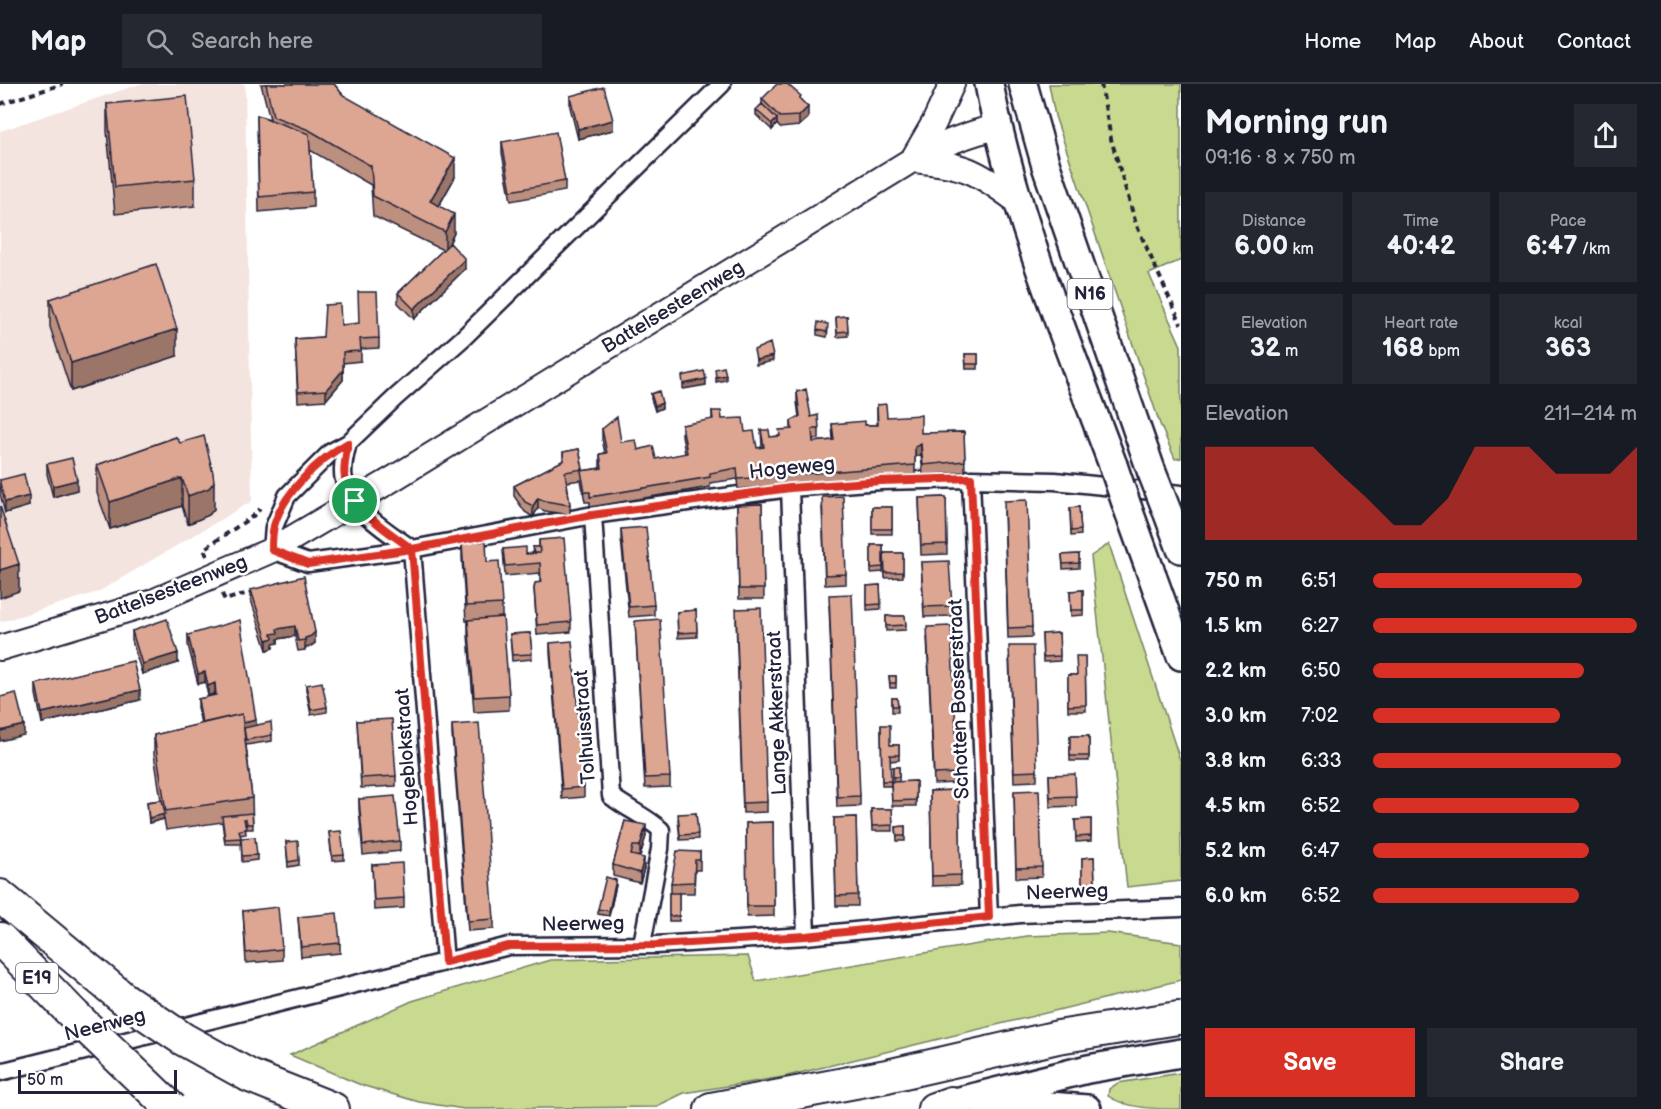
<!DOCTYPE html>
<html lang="en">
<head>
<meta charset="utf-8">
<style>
	body { margin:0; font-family:"Balsamiq Sans",sans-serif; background:#242831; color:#f1f3f6; height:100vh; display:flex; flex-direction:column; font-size:22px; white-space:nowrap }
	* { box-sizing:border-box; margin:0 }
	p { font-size:20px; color:#9ea1a6 }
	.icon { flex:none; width:33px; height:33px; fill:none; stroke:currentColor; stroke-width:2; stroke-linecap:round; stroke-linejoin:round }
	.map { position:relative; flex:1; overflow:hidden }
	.drawer { display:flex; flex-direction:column; background:#171b24; width:480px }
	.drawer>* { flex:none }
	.scale { position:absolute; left:18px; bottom:15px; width:159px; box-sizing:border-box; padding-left:6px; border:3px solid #22223b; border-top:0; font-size:16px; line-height:21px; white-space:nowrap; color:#22223b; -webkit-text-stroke:4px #fff; paint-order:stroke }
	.pin { position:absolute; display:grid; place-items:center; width:51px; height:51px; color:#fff; margin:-26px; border:3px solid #fff; border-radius:50%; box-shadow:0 2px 6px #0007 }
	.round { display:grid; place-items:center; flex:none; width:63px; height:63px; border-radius:0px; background:#242831 }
	.headline { display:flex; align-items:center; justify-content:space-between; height:102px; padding:0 24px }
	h1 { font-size:33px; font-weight:600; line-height:45px }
	.metrics { display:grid; grid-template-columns:repeat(3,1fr); gap:9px; height:102px; padding:6px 24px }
	.metrics div { display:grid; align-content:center; border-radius:0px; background:#242831; text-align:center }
	.metrics b { font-size:26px; font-weight:600 }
	.metrics small { font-size:16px; font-weight:400 }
	.metrics p { font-size:16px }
	.chart { height:168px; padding:12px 24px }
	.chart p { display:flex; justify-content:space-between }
	.chart svg { width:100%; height:108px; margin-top:6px; fill:#d93025; opacity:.7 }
	.action { display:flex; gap:12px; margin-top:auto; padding:12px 24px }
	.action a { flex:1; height:69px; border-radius:0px; background:#d93025; color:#fff; font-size:24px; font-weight:600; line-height:69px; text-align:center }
	.action a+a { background:#242831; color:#f1f3f6 }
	ul { padding:0 24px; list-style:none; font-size:20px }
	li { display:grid; grid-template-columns:96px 72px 1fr; align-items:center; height:45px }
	li i { height:15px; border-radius:8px; background:#d93025 }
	header { display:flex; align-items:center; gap:36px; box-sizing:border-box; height:84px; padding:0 30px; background:#171b24; border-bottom:2px solid #363941 }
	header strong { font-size:28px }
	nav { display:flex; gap:33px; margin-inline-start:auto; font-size:21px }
	.search { width:420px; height:54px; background:#242831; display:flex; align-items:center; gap:15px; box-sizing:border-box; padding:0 21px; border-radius:0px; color:#9ea1a6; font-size:22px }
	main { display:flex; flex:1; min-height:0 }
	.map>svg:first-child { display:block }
</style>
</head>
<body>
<header>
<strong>Map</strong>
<div class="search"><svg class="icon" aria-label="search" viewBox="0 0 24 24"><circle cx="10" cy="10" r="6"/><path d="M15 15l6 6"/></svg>Search here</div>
<nav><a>Home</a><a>Map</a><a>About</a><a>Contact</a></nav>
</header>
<main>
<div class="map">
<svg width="1181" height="1025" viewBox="0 0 1181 1025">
	<rect width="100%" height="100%" fill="#fff"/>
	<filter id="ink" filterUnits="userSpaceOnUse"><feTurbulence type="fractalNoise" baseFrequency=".0167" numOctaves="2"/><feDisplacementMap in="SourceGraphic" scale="12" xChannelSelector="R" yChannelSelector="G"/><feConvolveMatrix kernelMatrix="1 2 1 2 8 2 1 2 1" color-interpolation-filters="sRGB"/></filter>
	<g filter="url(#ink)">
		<path fill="#f4e4df" d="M140 0H245L252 417 98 508 0 538V47Z"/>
		<path fill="#c8da8f" stroke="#757e65" stroke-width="1.5" d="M1049 0H1181V176L1149 190 1181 262V374L1175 375 1160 340 1055 32Z
			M1109 460 1181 679V797L1127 803 1091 472Z
			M1108 849 1181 859V896L783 993 684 1009 655 1023 464 1025 419 1018 361 1001 290 971 412 917 550 876 748 872 756 897 1027 852Z
			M1181 989V1025C1157 1025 1127 1025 1108 1012L1109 1005 1118 999Z"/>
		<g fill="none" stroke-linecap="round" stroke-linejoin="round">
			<defs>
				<path id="minor" d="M722 0 463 254 395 314 348 359 331 368 287 412 274 443 272 466 308 479 412 465 593 431 790 404 881 397 971 395 1055 397 1181 410
					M348 359C345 371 341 384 344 396 350 425 389 449 412 465
					M971 395 989 833
					M790 404 806 852
					M593 431 611 712C627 725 646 732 661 746L660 765 642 860
					M412 465 445 878
					M0 988 509 862 656 861 806 852 1020 830 1181 824"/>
				<path id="secondary" d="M913 75 934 39 952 0
					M912 76C963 80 976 86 1017 117
					M0 564 150 519 272 466 391 396 912 76C940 61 966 50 997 43"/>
				<path id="primary" d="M989 0C1014 131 1066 256 1113 381
					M1023 0 1046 82 1151 386
					M1127 422 1181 572
					M1167 427 1181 465
					M951 1019 1088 985 1181 969
					M987 1025 1037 1021 1087 1025"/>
				<path id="motorway" d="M0 812 124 915
					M0 855 75 932
					M250 992 333 1025
					M711 1025 887 992 1058 953 1178 934
					M934 1025 951 1019"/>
			</defs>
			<use href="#minor" stroke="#22223b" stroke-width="21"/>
			<use href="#secondary" stroke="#22223b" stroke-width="28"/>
			<use href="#primary" stroke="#22223b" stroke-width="32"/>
			<use href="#motorway" stroke="#22223b" stroke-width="36"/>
			<path stroke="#22223b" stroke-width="4" stroke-dasharray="6 4.5" stroke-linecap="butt" d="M1101 0 1111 55 1136 140 1181 240
				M0 20 63 0
				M207 472 204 465 253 432 260 425
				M222 510 225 516 255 507"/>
			<use href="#minor" stroke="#fff" stroke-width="16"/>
			<use href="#secondary" stroke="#fff" stroke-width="24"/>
			<use href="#primary" stroke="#fff" stroke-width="27"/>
			<use href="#motorway" stroke="#fff" stroke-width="32"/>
			<defs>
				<path id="primary-bridge" d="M1113 381 1127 422
					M1151 386 1167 427"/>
				<path id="motorway-bridge" d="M124 915 183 955 250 992
					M75 932 172 1025"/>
			</defs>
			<use href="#primary-bridge" stroke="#22223b" stroke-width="32" stroke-linecap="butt"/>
			<use href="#motorway-bridge" stroke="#22223b" stroke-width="36" stroke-linecap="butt"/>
			<use href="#primary-bridge" stroke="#fff" stroke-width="27"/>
			<use href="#motorway-bridge" stroke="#fff" stroke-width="32"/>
		</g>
		<path fill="#bd8f7e" stroke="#22223b" stroke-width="1.5" d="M261 0H334L343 11 455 93 439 122 454 149 448 162 465 185 414 235 398 219V209L443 166 373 132 371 101 310 66 313 108V123L259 128 257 31 270 35Z
			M570 12 613 46 578 55 570 23Z
			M762 15 801 16 808 34 799 42 780 44 777 40 772 46 756 31V26L762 20Z
			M107 20 195 95V122L115 130 107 47Z
			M502 58 565 97V107L511 117 502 69Z
			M50 215 177 272 71 307 50 243Z
			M847 232 848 252 837 253 836 233Z
			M341 241 379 254V264L361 265V277L343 279V296L326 316 298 318 295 255 323 253Z
			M828 245 827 253 817 251V246Z
			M965 270H978V285H966Z
			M797 308 811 333 819 345V355H813V358L833 356 832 340 877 341V321L887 333 921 349 964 348 965 388 923 391 921 371 915 373V391L738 405 737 395 710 399V403L590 423V418H585L581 396 567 398 570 421V431L545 427 538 424 533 433 525 428 514 412V402L563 377V368L579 365 583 387 600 384V370L605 369 602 355V345L621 358 638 366 656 375 685 370 682 351V341L712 336V327L722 335 745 348 757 364 762 363 761 346 770 353 779 352 791 345V337L799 333 797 318Z
			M651 310 662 324 655 327 651 315Z
			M176 353 214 425 209 431 188 440 182 422 110 445 97 409V381Z
			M47 380 77 406 53 413 47 390Z
			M0 396 29 422 5 429 0 410Z
			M946 413 947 470 921 471 919 414Z
			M762 420 764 515H739L737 421Z
			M822 423 846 490V500L825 501Z
			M872 423H892V450H872Z
			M1079 423 1081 451 1071 452 1070 424Z
			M1004 427 1032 543V553L1008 554Z
			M621 445 654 521V531L629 533 621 455Z
			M539 456 571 538V548L537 551 534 504 540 498V489L505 492 503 465 526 470 533 469V463H539Z
			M462 459 487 478 502 520V533L509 611V626L474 628 468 551V537H466L462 474Z
			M871 461H883V488L871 489Z
			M884 469H903V493L885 494Z
			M1079 470V484L1063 485 1062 471Z
			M921 478 952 522V532L924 533Z
			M880 501 881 525 867 526V502Z
			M251 506 315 559 311 562 305 564V566L298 567 295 552 278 555V559L273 560V564L267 566 251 516Z
			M1083 506V531L1071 532 1070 507Z
			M829 521 860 712V722L837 723Z
			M696 526 697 553 678 554 677 528Z
			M886 532H905L906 546 886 547Z
			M736 535 767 718V728L743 729Z
			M635 537 670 693V703L645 704Z
			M132 547 178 579 142 590 132 557Z
			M530 549 532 575 512 577 510 550Z
			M1059 549 1060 577 1043 578 1042 550Z
			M188 551 256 641 272 651V657L246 661 252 714 253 745H247L246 740H245L246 750 240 751 241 760H225L222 738 166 746 164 735 149 739 147 718 161 716 154 670V651L201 640 198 625V615L215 612V609L208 612 205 598 198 600 188 561Z
			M927 553 958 689V699L934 700Z
			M550 559 584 703V713L562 715 550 569Z
			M1085 572 1086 627H1068V591H1077Z
			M1009 573 1037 687V697L1014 698Z
			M889 592H896V604H890Z
			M36 600 140 616 42 639 36 610Z
			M306 601 327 623V628L311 631 306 606Z
			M892 614H897L898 628H892Z
			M357 637 396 692V702L361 704Z
			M452 641 494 835V845L468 847 452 651Z
			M881 641 890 661H899V676L890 677 891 702H882Z
			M1070 652H1089V677H1070Z
			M893 683H899V698L916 697V722H892L891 698H893Z
			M1049 691 1076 712V722L1050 723Z
			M959 706 961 801 932 802 930 707Z
			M1014 707 1042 783V793L1016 794Z
			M359 715 400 757V767L363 771 359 725Z
			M871 725H892L893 747H872Z
			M696 729 698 755 680 756 678 735Z
			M856 733 858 822H836L834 734Z
			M1091 735V757L1076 758 1075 736Z
			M625 737 646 752 640 772H638L644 784 640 799 613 792V781Z
			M773 738 774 832 747 833 746 739Z
			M905 742V757H897L896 743Z
			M329 748 344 771V776L332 777Z
			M241 754 257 771V776L242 778Z
			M286 758 299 776V781L288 783Z
			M700 768V786H695L694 809H679V837H669V809H671V799Z
			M1094 773 1095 804H1082V774Z
			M372 781 404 814V824L374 826Z
			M616 801 609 832 598 830V825Z
			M243 827 282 865V876L246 879Z
			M298 833 340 859V869L301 873Z"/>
		<path fill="#9a7467" stroke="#22223b" stroke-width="1.5" d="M808 23V34L799 42V32Z
			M777 35V40L772 46V40Z
			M613 36V46L578 55V45Z
			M455 74V93L430 137V117Z
			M454 130V149L445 167V148Z
			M465 175V185L414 235V225Z
			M177 245V272L71 307V279Z
			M773 272V277L756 281V276Z
			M343 286V296L326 316V306Z
			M726 291V296L716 298V293Z
			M706 295V301L683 305V300Z
			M662 319V324L655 327V322Z
			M921 360V371L915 373V363Z
			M182 394V422L110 445V418Z
			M77 396V406L53 413V402Z
			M214 398V425L209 431 188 440V412Z
			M29 412V422L5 429V418Z
			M538 414V424L533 433V422Z
			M19 480V507L0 514V486Z
			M295 542V552L278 555V559L273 560V564L267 566V556L271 550 277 545Z
			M315 548V559L311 562 305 564V554Z
			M178 569V579L142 590V580Z
			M205 588V598L198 600V590Z
			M215 599V609L208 612V602Z
			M140 606V616L42 639V629Z
			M256 636V646L204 648Z
			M24 641V651L0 657V647Z
			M163 730 164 735 149 739V734Z
			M646 741V752L640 772V762Z
			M644 774V784L640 799V789Z
			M616 796V801L609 832V827Z"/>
		<path fill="#dca693" stroke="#22223b" stroke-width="1.5" d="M266 0H334L343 11 455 74 430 117 454 130 445 148 373 112 371 82 309 46 273 32Z
			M777 0H787L801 12 799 14 808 23 799 32 780 33 762 15Z
			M604 3 613 36 578 45 570 12Z
			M187 12 195 95 115 103 107 20Z
			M762 20 777 35 772 40 756 26Z
			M257 31 309 50 313 108 259 113Z
			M556 48 565 97 511 107 502 58Z
			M450 159 465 175 414 225 398 209Z
			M156 180 177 245 71 279 50 215Z
			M358 208H377L379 254 360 255 361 267 343 268V286L326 306 298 308 295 255 323 253 325 221 340 220 341 241 359 239Z
			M847 232 848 247 837 248 836 233Z
			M818 238 828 240 827 248 817 246Z
			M770 259 773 272 756 276 754 266Z
			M965 270H978V280H966Z
			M724 283 726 291 716 293 715 285Z
			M704 287 706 295 683 300 682 292Z
			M806 305 811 333 818 331 819 345H812L813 358 834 356 832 340 865 337V341H878L877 321 886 320 887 333 921 331V349L964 348 965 377 923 381 921 360 915 363V381L738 395 737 384 710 389V393L590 413V408H585L581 387 602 384 600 370 607 369 602 345 617 333 621 358 636 356 638 366 653 362 656 375 687 369 682 341 713 335 712 327H721L722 335 743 334 745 348 754 347 757 364 764 363 761 346H769L770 353 780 352 779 346 792 345 791 337 800 332 797 308Z
			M659 307 662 319 655 322 651 310Z
			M204 352 213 389 214 398 209 404 188 412 182 394 110 418 97 381 176 353 180 359Z
			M579 365 583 385 565 388 570 421 545 417 538 414 533 422 525 418 514 402 564 376 563 368Z
			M72 374 77 396 53 402 47 380Z
			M24 390 29 412 5 418 0 399V396Z
			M843 412 846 490 825 491 822 413Z
			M946 413 947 460 921 461 919 414Z
			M1027 416 1032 543 1008 544 1004 417Z
			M762 420 764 505H739L737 421Z
			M0 422 19 480 0 486Z
			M872 423H892V445H872Z
			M1079 423 1081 446 1071 447 1070 424Z
			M646 443 654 521 629 523 621 445Z
			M564 454 571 538 537 541 534 504 535 499 541 498 540 479 505 482 503 465 526 463V470L540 469 539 456Z
			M486 457 487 478 499 477 502 520 466 522 462 459Z
			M871 461H883V483L871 484Z
			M533 463H539L540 469H534Z
			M884 469H903V488L885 489Z
			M1079 470V479L1063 480 1062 471Z
			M949 477 952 522 924 523 921 478Z
			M304 492 315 548 311 552 305 554V556L298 557 295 542 277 545 278 549 271 550 273 554 267 556 251 506Z
			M880 501 881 520 867 521V502Z
			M1083 506V526H1071L1070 507Z
			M852 510 860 712 837 713 829 511Z
			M761 524 767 718 743 719 736 525Z
			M696 526 697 548 678 549 677 528Z
			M886 532H905L906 541 886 542Z
			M503 533 509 611 474 613 468 536Z
			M167 535 178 569 142 580 132 547Z
			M660 535 670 693 645 694 635 537Z
			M240 536 256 636 243 639 242 630 202 639 198 615 216 611 215 599 208 602 205 588 198 590 188 551Z
			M951 542 958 689 934 690 927 543Z
			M530 549 532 570 512 571 510 550Z
			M1059 549 1060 572 1043 573 1042 550Z
			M572 557 584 703 562 705 550 559Z
			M1009 562H1033L1037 687 1014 688Z
			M1076 572H1085L1086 621 1068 622V591H1077Z
			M133 577 140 606 42 629 36 600Z
			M889 592H896V599H890Z
			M322 598 327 623 311 626 306 601Z
			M16 609 24 641 0 647V613Z
			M892 614H897L898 622H892Z
			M242 630 252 714 166 727 154 651Z
			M392 635 396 692 361 694 357 637Z
			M271 638 272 651 246 656 244 644Z
			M479 639 494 835 468 837 452 641Z
			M881 641H890V661H899V671H890L891 697H882Z
			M1070 652H1089V672H1070Z
			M893 683H899V693H893Z
			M1075 690 1076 712 1050 713 1049 691Z
			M916 697V716L892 717 891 698Z
			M959 706 961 791 932 792 930 707Z
			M1039 706 1042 783 1016 784 1014 707Z
			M395 712 400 757 363 761 359 715Z
			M162 716 165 730 149 734 147 718Z
			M871 725H892L893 741 872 742Z
			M252 729 253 740H247L246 735H244L246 745 239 746 241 754 225 755 222 732Z
			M696 729 698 750 680 751 678 730Z
			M856 733 858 811 836 812 834 734Z
			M1091 735V752L1076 753 1075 736Z
			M625 737 646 741 640 762H633L631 771 644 774 640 789 613 781Z
			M773 738 774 822H747L746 739Z
			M905 742V752H897L896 743Z
			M341 747 344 771 332 772 329 748Z
			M255 753 257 771 242 772 241 754Z
			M298 757 299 776 288 778 286 758Z
			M677 767 700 768V776H695L694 798 671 799Z
			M1094 773 1095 799H1082V774Z
			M402 779 404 814 374 816 372 781Z
			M606 793 616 796 609 827 598 825Z
			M669 809H679V832H669Z
			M278 823 282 865 246 869 243 827Z
			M337 829 340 859 301 863 298 833Z"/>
	</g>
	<g fill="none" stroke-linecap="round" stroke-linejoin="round" filter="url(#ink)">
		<defs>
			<path id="route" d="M355 417C341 392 343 387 348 359 319 375 283 409 274 442 272 450 272 458 272 466L308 480 412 465 445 878 509 862 656 861 806 852 989 833 971 394 881 397 790 404 592 431 412 465C391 450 371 437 355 417"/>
		</defs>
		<use href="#route" stroke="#fff" stroke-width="12"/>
		<use href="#route" stroke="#d93025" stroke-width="8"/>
	</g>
	<g text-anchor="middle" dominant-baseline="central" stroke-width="5" stroke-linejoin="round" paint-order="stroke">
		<g fill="#fff" stroke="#646476" stroke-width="1.5">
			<rect x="1067.5" y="195" width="45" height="30" rx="4.5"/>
			<rect x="16" y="879" width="42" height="30" rx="4.5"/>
		</g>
		<g font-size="18" font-weight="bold" fill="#22223b">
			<text x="1090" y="210">N16</text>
			<text x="37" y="894">E19</text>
		</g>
		<g font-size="20" fill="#22223b" stroke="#fff">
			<text transform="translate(673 223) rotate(-31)">Battelsesteenweg</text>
			<text transform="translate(792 384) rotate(-6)">Hogeweg</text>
			<text transform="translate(171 506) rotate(-21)">Battelsesteenweg</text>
			<text transform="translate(959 615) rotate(-92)">Schotten Bosserstraat</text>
			<text transform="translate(777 629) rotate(-92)">Lange Akkerstraat</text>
			<text transform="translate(585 643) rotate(-94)">Tolhuisstraat</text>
			<text transform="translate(407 673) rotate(-94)">Hogeblokstraat</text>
			<text transform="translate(1067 808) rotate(-2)">Neerweg</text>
			<text transform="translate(583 840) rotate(-1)">Neerweg</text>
			<text transform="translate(105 941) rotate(-14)">Neerweg</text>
		</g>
	</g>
</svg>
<div class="scale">50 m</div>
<div class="pin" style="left:355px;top:417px;background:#1e9e55"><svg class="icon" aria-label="arrive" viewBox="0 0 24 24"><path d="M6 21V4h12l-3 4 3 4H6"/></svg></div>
</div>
<section class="drawer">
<div class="headline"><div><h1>Morning run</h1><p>09:16 · 8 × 750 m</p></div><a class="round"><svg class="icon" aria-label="share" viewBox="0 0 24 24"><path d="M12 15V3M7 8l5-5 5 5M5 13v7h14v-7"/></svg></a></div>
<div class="metrics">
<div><p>Distance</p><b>6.00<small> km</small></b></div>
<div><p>Time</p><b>40:42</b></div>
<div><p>Pace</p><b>6:47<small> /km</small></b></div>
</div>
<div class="metrics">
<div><p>Elevation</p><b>32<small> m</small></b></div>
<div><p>Heart rate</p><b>168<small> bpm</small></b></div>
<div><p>kcal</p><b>363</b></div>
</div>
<div class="chart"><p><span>Elevation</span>211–214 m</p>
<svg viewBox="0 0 160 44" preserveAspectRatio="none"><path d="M0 44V6L10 6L20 6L30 6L40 6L50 17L60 27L70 38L80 38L90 27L100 6L110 6L120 6L130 17L140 17L150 17L160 6V44z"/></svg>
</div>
<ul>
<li><b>750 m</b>6:51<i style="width:79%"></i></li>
<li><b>1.5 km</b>6:27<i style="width:100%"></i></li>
<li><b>2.2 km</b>6:50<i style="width:80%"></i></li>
<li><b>3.0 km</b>7:02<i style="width:71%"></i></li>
<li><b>3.8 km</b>6:33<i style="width:94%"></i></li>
<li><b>4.5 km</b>6:52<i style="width:78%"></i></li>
<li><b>5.2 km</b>6:47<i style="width:82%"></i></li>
<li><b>6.0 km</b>6:52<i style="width:78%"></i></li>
</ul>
<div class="action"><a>Save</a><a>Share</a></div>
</section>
</main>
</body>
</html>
